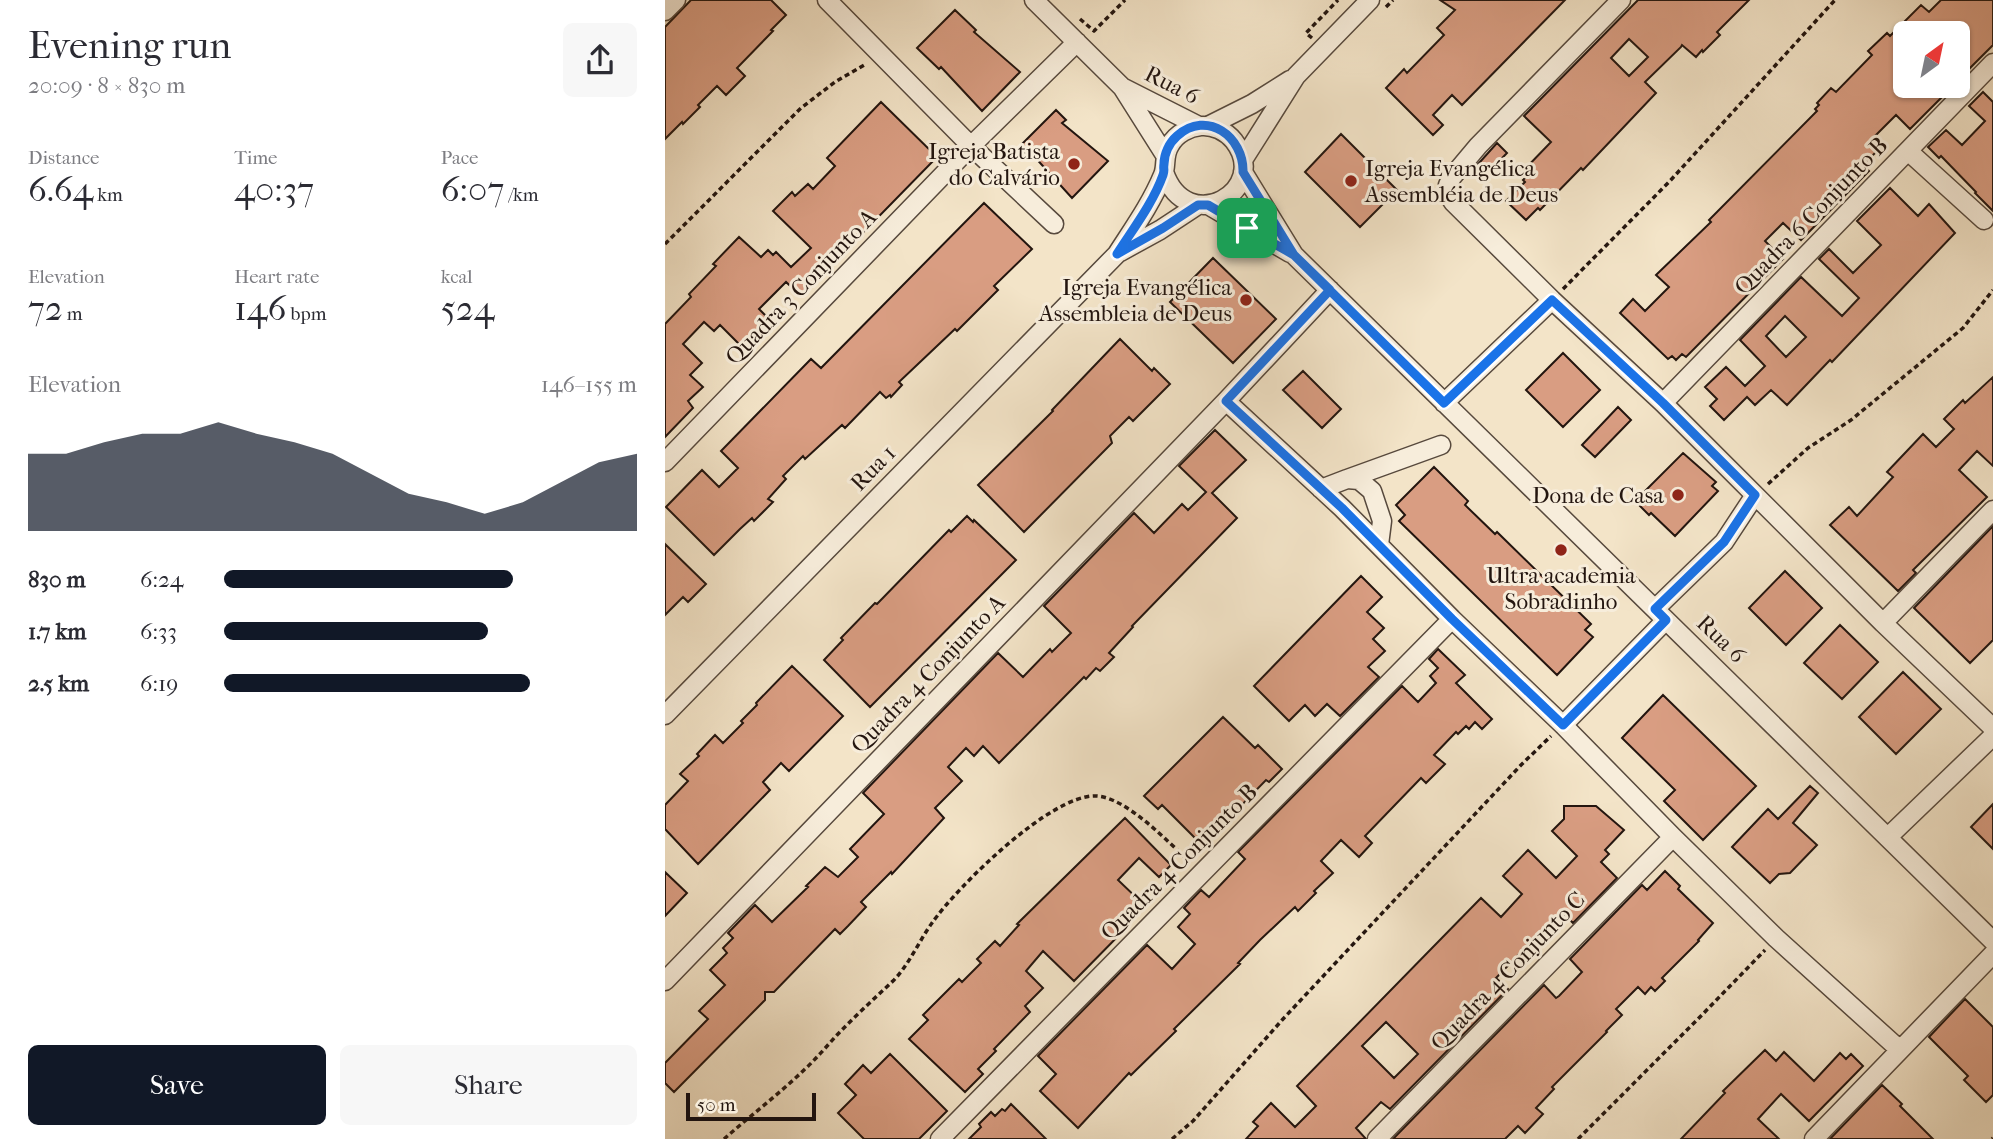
<!DOCTYPE html>
<html lang="en">
<head>
<meta charset="utf-8">
<style>
	body { margin:0; font-family:"IM FELL French Canon",serif; background:#f7f7f7; color:#2b2b33; height:100vh; display:flex; flex-direction:column; font-size:26px; white-space:nowrap }
	* { box-sizing:border-box; margin:0 }
	p { font-size:23px; color:#7c7c81 }
	.icon { flex:none; width:38px; height:38px; fill:none; stroke:currentColor; stroke-width:2; stroke-linecap:round; stroke-linejoin:round }
	.map { position:relative; flex:1; overflow:hidden }
	.panel { display:flex; flex-direction:column; background:#fff; width:665px }
	.panel>* { flex:none }
	.needle { width:46px; rotate:33deg }
	.tools { position:absolute; left:1228px; top:21px; display:grid; gap:14px }
	.tools a { display:grid; place-items:center; width:77px; height:77px; border-radius:10px; background:#fff; box-shadow:0 2px 5px #0004; font-size:35px }
	.scale { position:absolute; left:21px; bottom:18px; width:130px; box-sizing:border-box; padding-left:7px; border:4px solid #23150f; border-top:0; font-size:19px; line-height:24px; white-space:nowrap; color:#23150f; -webkit-text-stroke:5px #f7eddb; paint-order:stroke }
	.pin { position:absolute; display:grid; place-items:center; width:60px; height:60px; color:#fff; margin:-30px; border-radius:14px; box-shadow:0 4px 10px #0006 }
	.round { display:grid; place-items:center; flex:none; width:74px; height:74px; border-radius:10px; background:#f7f7f7 }
	.headline { display:flex; align-items:center; justify-content:space-between; height:119px; padding:0 28px }
	h1 { font-size:38px; font-weight:600; line-height:52px }
	.figures { display:grid; grid-template-columns:repeat(3,1fr); gap:10px; height:119px; padding:7px 28px }
	.figures div { display:grid; align-content:center }
	.figures b { font-size:35px; font-weight:600 }
	.figures small { font-size:19px; font-weight:400 }
	.figures p { font-size:19px }
	.chart { height:196px; padding:14px 28px }
	.chart p { display:flex; justify-content:space-between }
	.chart svg { width:100%; height:126px; margin-top:7px; fill:#111827; opacity:.7 }
	.button { display:flex; gap:14px; margin-top:auto; padding:14px 28px }
	.button a { flex:1; height:80px; border-radius:10px; background:#111827; color:#fff; font-size:28px; font-weight:600; line-height:80px; text-align:center }
	.button a+a { background:#f7f7f7; color:#2b2b33 }
	ul { padding:0 28px; list-style:none; font-size:23px }
	li { display:grid; grid-template-columns:112px 84px 1fr; align-items:center; height:52px }
	li i { height:18px; border-radius:9px; background:#111827 }
	main { display:flex; flex:1; min-height:0 }
	.map>svg:first-child { display:block }
</style>
</head>
<body>
<main>
<section class="panel">
<div class="headline"><div><h1>Evening run</h1><p>20:09 · 8 × 830 m</p></div><a class="round"><svg class="icon" aria-label="share" viewBox="0 0 24 24"><path d="M12 15V3M7 8l5-5 5 5M5 13v7h14v-7"/></svg></a></div>
<div class="figures">
<div><p>Distance</p><b>6.64<small> km</small></b></div>
<div><p>Time</p><b>40:37</b></div>
<div><p>Pace</p><b>6:07<small> /km</small></b></div>
</div>
<div class="figures">
<div><p>Elevation</p><b>72<small> m</small></b></div>
<div><p>Heart rate</p><b>146<small> bpm</small></b></div>
<div><p>kcal</p><b>524</b></div>
</div>
<div class="chart"><p><span>Elevation</span>146–155 m</p>
<svg viewBox="0 0 160 44" preserveAspectRatio="none"><path d="M0 44V17L10 17L20 13L30 10L40 10L50 6L60 10L70 13L80 17L90 24L100 31L110 34L120 38L130 34L140 27L150 20L160 17V44z"/></svg>
</div>
<ul>
<li><b>830 m</b>6:24<i style="width:70%"></i></li>
<li><b>1.7 km</b>6:33<i style="width:64%"></i></li>
<li><b>2.5 km</b>6:19<i style="width:74%"></i></li>
</ul>
<div class="button"><a>Save</a><a>Share</a></div>
</section>
<div class="map">
<svg width="1328" height="1139" viewBox="0 0 1328 1139">
	<rect width="100%" height="100%" fill="#f3e4c8"/>
	<filter id="stains"><feTurbulence type="fractalNoise" baseFrequency=".00286" numOctaves="4"/><feColorMatrix values="0 0 0 0 .2 0 0 0 0 .09 0 0 0 0 .02 0 0 0 .5 -.17"/></filter>
	<radialGradient id="worn" r=".72"><stop offset=".6" stop-color="#630" stop-opacity="0"/><stop offset="1" stop-color="#630" stop-opacity=".3"/></radialGradient>
	<path fill="#d99d82" stroke="#23150f" stroke-width="2" fill-rule="evenodd" d="M26 0H106L121 15 106 30 108 31 72 68 80 76 61 95 52 86 33 105 35 107 18 124 17 122 0 139V27Z
		M775 0H900L797 105 787 95 768 115 778 125 768 135 721 88 739 69 742 73 779 35 772 28 790 10Z
		M973 0H1084L1052 32 1055 35 1038 52 1037 50 1031 57 1017 45 1016 47 980 82 991 93 918 170 916 168 875 210 873 208 861 220 841 201 860 182 858 180 864 174 859 170 886 142 859 116ZM964 39 983 57 964 76 946 58Z
		M1276 0H1328V45L1293 80V33H1241V86H1288L1245 129 1231 115 1209 137 1218 145 1198 165 1204 171 1136 240 1118 223 1100 241 1118 259 1021 357 1017 354 1011 360 1007 356 1003 359 955 313 968 299 980 311 1004 287 991 275 1046 222 1044 220 1152 111 1150 109 1154 105 1152 103 1166 88 1171 92 1207 55 1203 51 1222 33 1225 36 1256 5 1264 12Z
		M290 10 311 30 309 32 355 72 317 111 276 67 274 69 252 48Z
		M1318 92 1328 102V211L1310 193 1311 192 1276 156 1274 158 1263 147 1281 130 1297 145 1320 121 1304 106Z
		M216 102 272 157 136 296 121 282 94 309 109 324 82 352 55 325 49 331 39 322 18 344 37 363 25 375 38 387 23 401 28 408 0 437V324L26 297 24 294 51 266 48 264 74 237 96 257 103 250 108 255 111 252 126 267 146 248 108 211 127 192 130 196 143 184 148 189 170 166 162 158Z
		M391 110 401 120 397 123 443 161 407 198 367 154 364 157 354 147Z
		M676 134 732 190 695 227 640 172Z
		M832 143 842 153 815 181 806 172Z
		M1225 188 1253 216 1264 204 1290 233 1167 362 1165 360 1122 405 1106 390 1090 405 1082 397 1059 420 1045 406 1052 399 1040 387 1061 367 1080 386 1100 366 1075 340 1136 277 1177 316 1194 298 1154 259 1164 249 1188 273 1216 245 1192 221ZM1120 316 1141 337 1121 357 1101 336Z
		M319 203 367 249 329 286 333 290 292 331 290 329 234 382 237 385 226 397 225 395 221 398 215 392 180 428 177 425 140 459 138 456 118 476 121 479 103 499 108 502 89 521 87 518 75 529 49 555 1 507 37 470 54 487 73 468 56 451 146 359 156 368Z
		M548 258 611 319 568 363 505 302Z
		M455 339 487 371 489 368 505 384 468 421 464 417 445 436 447 443 359 532 313 485 388 411 387 410Z
		M898 353 935 390 898 427 861 390Z
		M638 371 676 409 657 428 618 390Z
		M1328 377V466L1312 451 1294 470 1322 497 1248 570 1251 573 1233 591 1165 525 1184 507 1192 516 1228 477 1222 472 1258 434 1271 447 1289 429 1279 419 1298 400 1300 403Z
		M953 407 966 420 930 457 917 445Z
		M550 430 581 460 547 493 572 518 467 626 468 627 444 653 449 657 435 671 431 668 421 679 419 677 334 763 318 746 309 756 301 748 283 767 297 781 270 808 279 818 227 874 226 872 196 902 201 907 183 926 175 934 170 929 109 992H100V1000L9 1092 0 1083V1063L43 1019 34 1011 60 985 45 970 62 953 58 948 68 938 63 933 90 905 107 922 143 887 141 886 160 867 173 877 193 857 185 849 219 814 198 793 333 653 358 677 385 649 387 652 406 633 379 606 469 513 489 533 517 504 523 510 541 492 514 466Z
		M1018 453 1051 482 1047 486 1053 491 1010 536 986 513 984 515 970 501Z
		M769 467 803 501 800 505 830 534 832 532 926 624 920 630 928 637 892 675 734 521 740 515 731 505Z
		M302 516 308 522 309 520 351 560 205 707 159 660 178 640 176 638 210 603 212 604 284 530 286 532Z
		M1328 526V640L1305 663 1249 608Z
		M0 544 41 584 23 602 18 597 0 615Z
		M1120 571 1157 608 1121 645 1084 608Z
		M696 576 717 597 702 612 719 628 708 639 720 651 703 667 714 677 675 716 662 704 650 716 640 705 624 721 589 686Z
		M1175 625 1213 662 1177 699 1139 663Z
		M773 649 800 675 791 683 827 719 817 729 810 722 804 729 801 726 793 734 791 732 769 755 780 764 761 783 756 778 700 836 707 843 694 857 676 840 656 861 668 873 649 891 651 893 633 911 630 907 595 940 573 963 575 964 509 1029 511 1031 466 1075 464 1073 413 1128 375 1091 391 1074 373 1056 482 945 507 969 530 944 513 927 525 914 519 908 536 890 544 897 580 859 573 852 737 686 753 702 771 683 765 676 773 668 764 659Z
		M127 666 178 716 124 771 116 763 98 782 105 790 33 864 0 829V805L23 781 15 774 34 756 32 754 50 735 58 743 78 723 76 721 92 705 91 703Z
		M1238 672 1276 709 1231 754 1194 717Z
		M998 695 1091 786 1038 840 999 801 1010 790 957 738Z
		M558 717 590 748 593 745 617 769 604 782 601 780 560 822 562 824 539 847 497 805 493 809 479 796Z
		M1145 786 1153 793 1128 823 1152 845 1125 873 1114 874 1105 883 1067 847 1103 809 1113 819Z
		M1328 804V849L1306 827Z
		M899 806H931L959 830 940 850 944 854 936 862 952 878 908 923 898 913 882 929 880 928 864 944 831 978 843 989 725 1109 716 1102 691 1128 701 1139H581L593 1126 588 1122 606 1103 630 1127 651 1106 632 1086 816 898 836 917 857 894 838 876 863 850 891 878 912 856 887 831 899 819ZM721 1022 753 1054 729 1078 697 1046Z
		M460 818 506 865 494 877 474 858 453 880 476 902 458 921 463 926 409 981 378 951 361 971 378 988 360 1006 365 1012 329 1049 331 1051 313 1069 318 1074 300 1092 244 1039 263 1020 258 1015 294 979 297 982 316 963 312 959 330 941 335 946 354 925 352 924Z
		M1000 871 1015 886 1013 889 1048 923 1033 940 1034 941 997 978 1000 981 990 991 986 987 980 994 973 987 951 1009 957 1015 941 1031 942 1032 887 1087 889 1089 871 1108 878 1114 860 1133 853 1126 840 1139H728L879 985 891 998 894 996 917 972 905 959 977 885 982 890Z
		M0 872 22 893 0 916Z
		M1300 999 1328 1027V1095L1321 1102 1299 1080 1303 1076 1264 1037Z
		M1100 1050 1111 1061 1119 1052 1149 1081 1175 1053 1181 1059 1186 1054 1198 1066 1144 1121 1116 1094 1093 1119 1114 1139H1016L1060 1093 1058 1091Z
		M225 1054 282 1111 254 1139H199L173 1113 191 1095 180 1084 198 1065 206 1073Z
		M1217 1085 1237 1104 1235 1106 1268 1139H1165Z
		M346 1104 381 1139H304L316 1127 314 1124 326 1112 330 1116 337 1109 340 1111Z"/>
	<g fill="none" stroke-linecap="round" stroke-linejoin="round">
		<defs>
			<path id="minor" d="M162 0 306 146 389 224
				M369 0 457 87 500 155
				M956 0 813 146 787 177 783 185V194L788 202 887 300 998 403 1218 623 1328 728
				M0 11 11 0
				M457 87 534 126
				M543 126 587 104 625 80
				M1243 151 1319 220
				M578 160 631 76 705 0
				M578 172 629 255 1328 941
				M543 205 625 253
				M455 252 495 230 533 205
				M561 401 677 508 787 619 898 725 1008 837 1111 938 1235 1050
				M779 403 887 300
				M998 403 1328 63
				M0 462 306 146 412 42
				M682 479 776 445
				M656 489 682 479 694 480 707 491 717 521 714 545
				M990 609 1059 542 1090 495
				M1218 623 1328 510
				M0 715 452 254C468 229 486 204 498 175 502 166 498 155 505 145 511 134 524 127 536 126 548 125 561 131 569 141 607 190 522 239 499 172
				M898 725 1001 620
				M1223 837 1328 736
				M0 981 561 401 665 290
				M275 1139 787 619
				M712 1139 1008 837
				M1149 1139 1328 954"/>
		</defs>
		<use href="#minor" stroke="#57493d" stroke-width="21"/>
		<path stroke="#23150f" stroke-width="3.5" stroke-dasharray="5 3.5" stroke-linecap="butt" d="M721 7 728 0
			M415 19 429 31 460 0
			M647 38 641 33 673 0
			M0 244 136 108 170 82 201 64
			M898 289 1004 182 1170 0
			M1103 484 1143 448 1186 420 1298 328 1328 290
			M59 1139C85 1116 114 1094 139 1070 151 1059 161 1047 172 1035 190 1016 210 998 229 980 245 963 254 941 267 923 292 887 386 794 431 796 461 797 503 842 525 862
			M507 1139 528 1121 618 1019 856 765 886 736
			M913 1139 1032 1020 1100 950
			M1327 1139 1328 1138"/>
		<use href="#minor" stroke="#f7eddb" stroke-width="18"/>
	</g>
	<g fill="none" stroke-linecap="round" stroke-linejoin="round">
		<defs>
			<path id="route" d="M582 228 543 205H533L498 228 452 254C468 229 488 203 498 175 500 168 498 171 499 164 499 154 504 143 512 136 542 109 579 137 578 172L629 255 665 290 561 401 677 508 787 619 898 725 1001 620 990 609 1059 542 1090 495 998 403 887 300 779 403 629 255 582 228"/>
		</defs>
		<use href="#route" stroke="#fff" stroke-width="14"/>
		<use href="#route" stroke="#1a73e8" stroke-width="9"/>
	</g>
	<g fill="#8f2418" stroke="#f7eddb" stroke-width="2.5">
		<circle cx="409" cy="164" r="7"/>
		<circle cx="686" cy="181" r="7"/>
		<circle cx="581" cy="300" r="7"/>
		<circle cx="1013" cy="495" r="7"/>
		<circle cx="896" cy="550" r="7"/>
	</g>
	<g text-anchor="middle" dominant-baseline="central" stroke-width="6" stroke-linejoin="round" paint-order="stroke">
		<g font-size="23" fill="#23150f" stroke="#f7eddb">
			<text transform="translate(507 85) rotate(27)">Rua 6</text>
			<text transform="translate(1146 216) rotate(-46)">Quadra 6 Conjunto B</text>
			<text transform="translate(136 287) rotate(-46)">Quadra 3 Conjunto A</text>
			<text transform="translate(208 468) rotate(-46)">Rua 1</text>
			<text transform="translate(1056 639) rotate(44)">Rua 6</text>
			<text transform="translate(263 674) rotate(-46)">Quadra 4 Conjunto A</text>
			<text transform="translate(514 862) rotate(-45)">Quadra 4 Conjunto B</text>
			<text transform="translate(843 971) rotate(-46)">Quadra 4 Conjunto C</text>
		</g>
		<g font-size="23" fill="#23150f" stroke="#f7eddb" text-anchor="end">
			<text x="395" y="151">Igreja Batista<tspan x="395" dy="26">do Calvário</tspan></text>
			<text x="700" y="168" text-anchor="start">Igreja Evangélica<tspan x="700" dy="26">Assembléia de Deus</tspan></text>
			<text x="567" y="287">Igreja Evangélica<tspan x="567" dy="26">Assembleia de Deus</tspan></text>
			<text x="999" y="495">Dona de Casa</text>
			<text x="896" y="575" text-anchor="middle">Ultra academia<tspan x="896" dy="26">Sobradinho</tspan></text>
		</g>
	</g>
	<rect width="100%" height="100%" filter="url(#stains)"/>
	<rect width="100%" height="100%" fill="url(#worn)"/>
</svg>
<div class="tools">
<a><svg class="needle" viewBox="-14 -14 28 28"><path d="M0-13l5 13h-10z" fill="#e53935"/><path d="M0 13l5-13h-10z" fill="#7c7c81"/></svg></a>
</div>
<div class="scale">50 m</div>
<div class="pin" style="left:582px;top:228px;background:#1e9e55"><svg class="icon" aria-label="arrive" viewBox="0 0 24 24"><path d="M6 21V4h12l-3 4 3 4H6"/></svg></div>
</div>
</main>
</body>
</html>
